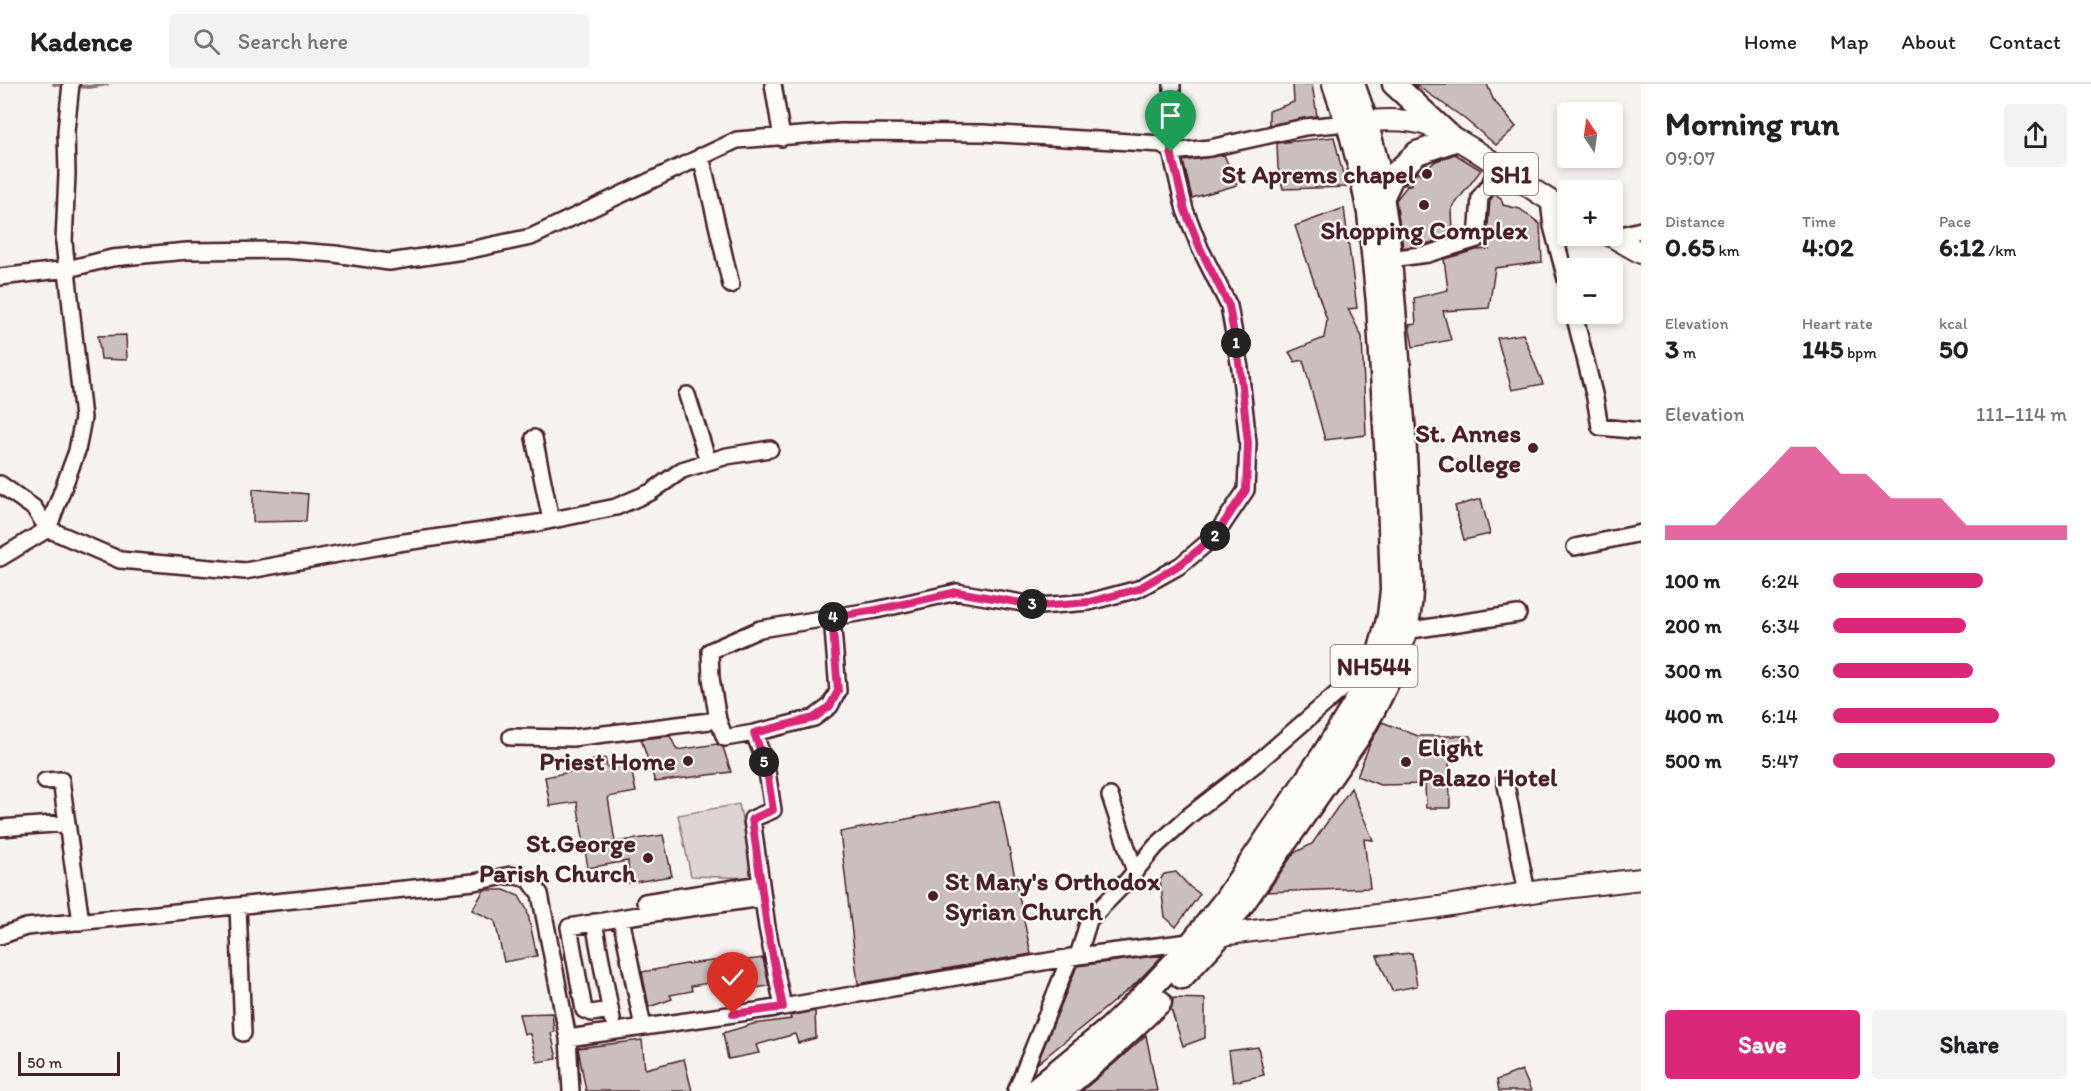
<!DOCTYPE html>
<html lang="en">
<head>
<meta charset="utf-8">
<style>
	body { margin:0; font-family:Itim,sans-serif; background:#f2f2f2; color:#202124; height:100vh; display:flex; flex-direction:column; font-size:22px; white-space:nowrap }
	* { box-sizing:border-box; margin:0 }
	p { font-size:20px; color:#757577 }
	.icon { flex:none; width:33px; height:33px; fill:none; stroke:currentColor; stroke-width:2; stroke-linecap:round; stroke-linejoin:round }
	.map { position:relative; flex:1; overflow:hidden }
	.side { display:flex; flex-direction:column; background:#fff; width:450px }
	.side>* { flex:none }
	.needle { width:39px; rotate:347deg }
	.fabs { position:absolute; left:1557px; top:18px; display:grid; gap:12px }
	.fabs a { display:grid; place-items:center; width:66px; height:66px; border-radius:6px; background:#fff; box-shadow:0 3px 9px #0003; font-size:30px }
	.scale { position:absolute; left:18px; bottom:15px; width:102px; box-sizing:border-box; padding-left:6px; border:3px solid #4a1f2b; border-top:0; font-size:16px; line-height:21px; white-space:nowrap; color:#4a1f2b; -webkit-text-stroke:4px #fdfcf7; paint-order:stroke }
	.pin { position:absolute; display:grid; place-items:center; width:51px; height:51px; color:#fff; margin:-62px -26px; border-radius:50% 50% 50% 0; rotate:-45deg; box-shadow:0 0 6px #0007 }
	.pin .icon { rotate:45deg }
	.km { position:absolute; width:30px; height:30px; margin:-15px; border-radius:50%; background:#222; color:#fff; font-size:16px; line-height:30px; text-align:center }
	.round { display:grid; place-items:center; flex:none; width:63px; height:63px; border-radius:6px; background:#f2f2f2 }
	.head { display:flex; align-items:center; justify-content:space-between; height:102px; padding:0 24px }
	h1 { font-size:33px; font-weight:800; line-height:45px }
	.figures { display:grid; grid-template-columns:repeat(3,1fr); gap:9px; height:102px; padding:6px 24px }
	.figures div { display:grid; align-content:center }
	.figures b { font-size:26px; font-weight:800 }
	.figures small { font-size:16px; font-weight:400 }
	.figures p { font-size:16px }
	.chart { height:168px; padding:12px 24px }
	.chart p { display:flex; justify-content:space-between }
	.chart svg { width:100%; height:108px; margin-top:6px; fill:#db2777; opacity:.7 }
	.button { display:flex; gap:12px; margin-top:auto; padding:12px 24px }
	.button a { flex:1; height:69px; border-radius:6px; background:#db2777; color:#fff; font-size:24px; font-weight:800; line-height:69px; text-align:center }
	.button a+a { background:#f2f2f2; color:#202124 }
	ul { padding:0 24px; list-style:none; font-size:20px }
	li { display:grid; grid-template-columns:96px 72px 1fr; align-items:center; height:45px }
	li i { height:15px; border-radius:8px; background:#db2777 }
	header { display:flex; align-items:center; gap:36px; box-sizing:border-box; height:84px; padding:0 30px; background:#fff; border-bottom:2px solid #e0e0e0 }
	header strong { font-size:28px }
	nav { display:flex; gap:33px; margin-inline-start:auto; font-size:21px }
	.search { width:420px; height:54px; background:#f2f2f2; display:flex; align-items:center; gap:15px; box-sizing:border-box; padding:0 21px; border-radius:6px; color:#757577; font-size:22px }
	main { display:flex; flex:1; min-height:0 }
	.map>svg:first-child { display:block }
</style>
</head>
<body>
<header>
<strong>Kadence</strong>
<div class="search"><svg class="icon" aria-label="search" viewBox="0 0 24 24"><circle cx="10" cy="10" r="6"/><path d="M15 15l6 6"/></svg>Search here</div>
<nav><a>Home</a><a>Map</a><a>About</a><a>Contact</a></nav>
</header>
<main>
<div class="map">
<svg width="1641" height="1007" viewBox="0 0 1641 1007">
	<rect width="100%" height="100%" fill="#f6f3ef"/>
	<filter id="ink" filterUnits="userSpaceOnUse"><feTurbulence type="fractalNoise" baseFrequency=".0167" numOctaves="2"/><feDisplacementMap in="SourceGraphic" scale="12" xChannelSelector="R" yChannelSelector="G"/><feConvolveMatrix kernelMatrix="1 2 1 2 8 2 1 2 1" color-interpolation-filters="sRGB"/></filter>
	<g filter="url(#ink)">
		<path fill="#dcd4d2" stroke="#937a7e" stroke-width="1.5" d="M739 720 754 794 691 792 678 731Z"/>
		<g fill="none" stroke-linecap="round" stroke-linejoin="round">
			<path stroke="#8e7378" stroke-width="4" d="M54 0 68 2
				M75 2 89 3 107 0"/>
		</g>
		<path fill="#cbbfbe" stroke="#4a1f2b" stroke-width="1.5" d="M1293 0H1312L1317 32 1269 41V27L1294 18Z
			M1415 0H1487L1493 15 1516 43 1496 61 1461 32Z
			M1334 53 1346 103 1283 105 1278 84 1277 59Z
			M1455 70 1481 86 1452 124 1453 152 1426 160 1403 164 1396 116 1407 102 1412 100 1404 101 1418 87 1420 90 1436 77Z
			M1224 71 1237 101 1192 114 1183 77Z
			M1494 110 1501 114 1503 121 1520 125 1540 140 1542 178 1495 184 1489 224 1443 227 1451 256 1413 263 1409 241 1416 240 1414 214 1448 206 1444 175 1476 166 1489 165 1487 152 1490 117Z
			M1344 124 1357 224 1348 225 1362 253 1366 351 1325 356 1303 276 1295 278 1289 268 1324 254 1327 236 1295 142Z
			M1523 250 1543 300 1512 306 1497 254Z
			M126 251 127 276 101 275 98 252Z
			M253 405 308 410 306 437 253 438Z
			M1481 415 1490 450 1464 456 1455 422Z
			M1382 638 1418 652H1471V664L1449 665 1450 724H1426L1425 700 1380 701 1357 692 1370 660Z
			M670 652 677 666 717 660 723 663 731 688 655 698 641 655Z
			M605 674 607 683 630 679 636 708 608 713 615 758 663 751 672 792 629 799 628 777 588 784 577 718 550 722 545 693 575 687 574 680Z
			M1351 704 1373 756 1364 755 1370 804 1267 808 1294 769 1312 760Z
			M999 717 1031 870 858 900 840 748Z
			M1176 788 1190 803 1200 810 1176 843 1165 833 1160 796 1164 790Z
			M484 806H504L519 812 527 826 537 872 504 878 495 837 472 826Z
			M1412 869 1417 902 1392 907 1377 872Z
			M1163 871 1135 900 1037 980 1077 882Z
			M740 874V877L763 874 769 902 749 905V902L720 903 719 897 691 902 692 907 670 911 672 915 649 923 642 888 686 880Z
			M1173 914 1205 915V954L1183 962 1171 925Z
			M815 927 816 954 798 959 795 950 756 961 759 969 728 975 723 949 753 940 791 935 790 932Z
			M552 929 554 948 551 949 557 975 537 978 530 950H524L519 930Z
			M1146 951 1157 1007H1082L1115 979Z
			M642 956 645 985 684 975 692 1007H586L578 964Z
			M1258 963 1264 991 1233 998 1229 967Z
			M1522 986 1531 1007H1499L1497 996Z"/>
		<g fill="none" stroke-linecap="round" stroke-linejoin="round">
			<defs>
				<path id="minor" d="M773 0 782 54
					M701 72 731 201
					M1549 117 1552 142 1568 203
					M1613 153 1641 146
					M1390 175 1428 170 1477 155 1480 113 1490 100 1497 82
					M0 193 68 185 112 174 187 167 283 166 335 170 389 178 470 166 531 153 737 56 841 48 983 49 1162 60 1171 68 1210 64 1305 43 1348 39
					M1574 230 1595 314 1600 343 1641 347
					M687 311 708 377
					M534 354 551 436
					M0 400 34 424 48 445 120 476 245 487 398 459 538 439 616 423 651 408 682 386 727 372 770 365
					M1575 463 1641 449
					M0 474 48 445 77 367 83 334 64 158 67 90 66 47 71 0
					M1405 547 1518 530
					M718 636 725 654 754 649 766 681 773 726 752 735 767 843 783 923
					M754 649 814 634 830 622 838 607 832 533
					M511 653 572 654 718 636 711 594 710 567 760 545 876 526 957 508 1040 522 1089 518 1138 505 1181 481 1215 452 1246 406 1248 359 1240 284 1229 222 1200 164 1185 126 1171 68 1172 0
					M1505 696 1527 809
					M45 697 61 696 67 739
					M1110 712 1135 788
					M0 744 67 739 81 838
					M645 818 761 800
					M238 822 243 949
					M621 834 643 943
					M594 838 612 935
					M0 852 26 843 474 798 511 791 529 795 540 810 568 954
					M1078 872 1089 836 1127 797 1156 762 1190 731 1257 679 1372 579
					M610 926 592 929 584 926 569 843 632 832 763 814
					M571 1007 568 954 783 923 1078 872 1197 857
					M1016 1007 1070 873"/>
				<path id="major" d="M1350 39C1374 36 1407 33 1429 42 1480 63 1520 101 1568 127
					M1611 152 1641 169
					M1221 851 1439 823 1539 807 1641 795"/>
				<path id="highway" d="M1383 112 1392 93 1417 69 1454 56 1394 0
					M1182 893 1221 851 1359 652C1387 604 1413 551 1411 495L1404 349 1388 151 1377 80 1366 37 1353 0
					M1033 1007 1110 944 1144 911 1185 867 1226 815 1325 668 1362 608 1378 573 1389 532 1392 506 1389 412 1378 219 1369 129 1360 85 1351 50 1334 0
					M1061 1007 1106 969 1160 918"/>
			</defs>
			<use href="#minor" stroke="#4a1f2b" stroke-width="20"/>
			<use href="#major" stroke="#4a1f2b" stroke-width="24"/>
			<use href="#highway" stroke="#4a1f2b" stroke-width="27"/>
			<use href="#minor" stroke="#fdfcf7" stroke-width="15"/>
			<use href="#major" stroke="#fdfcf7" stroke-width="20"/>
			<use href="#highway" stroke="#fdfcf7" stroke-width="22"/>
		</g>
	</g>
	<g fill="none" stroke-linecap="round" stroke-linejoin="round" filter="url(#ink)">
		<defs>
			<path id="route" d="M733 930 783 923 767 843 752 735 773 726 766 681 754 649 814 634 830 622 838 607 832 533 876 526 957 508 1040 522 1089 518 1138 505 1181 480 1215 452 1246 406 1248 359 1240 284 1229 222 1200 164 1185 126 1171 68"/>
		</defs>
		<use href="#route" stroke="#fff" stroke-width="12"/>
		<use href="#route" stroke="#db2777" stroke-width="8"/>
	</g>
	<g fill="#4a1f2b" stroke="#fdfcf7" stroke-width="2">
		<circle cx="1427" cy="90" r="6"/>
		<circle cx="1424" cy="121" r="6"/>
		<circle cx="1533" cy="364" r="6"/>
		<circle cx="688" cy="677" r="6"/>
		<circle cx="1406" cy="678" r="6"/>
		<circle cx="648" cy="774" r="6"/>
		<circle cx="933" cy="812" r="6"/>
	</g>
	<g text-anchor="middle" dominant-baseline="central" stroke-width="4.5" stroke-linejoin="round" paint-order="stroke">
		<g fill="#fdfcf7" stroke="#806168" stroke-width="1.5">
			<rect x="1484" y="69" width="54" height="42" rx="4.5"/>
			<rect x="1330.5" y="561" width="87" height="42" rx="4.5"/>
		</g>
		<g font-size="24" font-weight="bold" fill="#4a1f2b">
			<text x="1511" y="90">SH1</text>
			<text x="1374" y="582">NH544</text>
		</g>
		<g font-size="26" font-weight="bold" fill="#4a1f2b" stroke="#fdfcf7" text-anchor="end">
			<text x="1415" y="90">St Aprems chapel</text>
			<text x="1424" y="146" text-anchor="middle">Shopping Complex</text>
			<text x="1521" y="349">St. Annes<tspan x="1521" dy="30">College</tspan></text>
			<text x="1418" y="663" text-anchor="start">Elight<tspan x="1418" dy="30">Palazo Hotel</tspan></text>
			<text x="676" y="677">Priest Home</text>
			<text x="636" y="759">St.George<tspan x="636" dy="30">Parish Church</tspan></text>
			<text x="945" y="797" text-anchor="start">St Mary's Orthodox<tspan x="945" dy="30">Syrian Church</tspan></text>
		</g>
	</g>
</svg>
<div class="fabs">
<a><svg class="needle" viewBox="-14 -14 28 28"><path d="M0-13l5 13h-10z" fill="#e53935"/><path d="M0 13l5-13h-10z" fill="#757577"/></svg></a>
<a>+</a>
<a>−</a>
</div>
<div class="scale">50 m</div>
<div class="pin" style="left:1171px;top:68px;background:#1e9e55"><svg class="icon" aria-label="arrive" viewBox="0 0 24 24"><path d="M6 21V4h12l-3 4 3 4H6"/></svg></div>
<div class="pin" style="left:733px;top:930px;background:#d93025"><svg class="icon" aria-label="check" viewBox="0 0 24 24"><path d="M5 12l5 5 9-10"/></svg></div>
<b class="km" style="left:1236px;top:259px">1</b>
<b class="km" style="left:1215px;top:452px">2</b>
<b class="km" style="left:1032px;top:520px">3</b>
<b class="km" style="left:833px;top:533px">4</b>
<b class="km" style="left:764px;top:678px">5</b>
</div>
<section class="side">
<div class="head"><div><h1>Morning run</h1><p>09:07</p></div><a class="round"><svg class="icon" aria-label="share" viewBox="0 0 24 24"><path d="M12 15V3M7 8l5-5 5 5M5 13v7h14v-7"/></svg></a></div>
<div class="figures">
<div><p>Distance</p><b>0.65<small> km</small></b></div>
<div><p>Time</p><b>4:02</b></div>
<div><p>Pace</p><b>6:12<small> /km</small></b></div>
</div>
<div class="figures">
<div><p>Elevation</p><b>3<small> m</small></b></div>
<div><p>Heart rate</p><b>145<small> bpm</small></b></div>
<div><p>kcal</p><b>50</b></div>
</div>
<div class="chart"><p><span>Elevation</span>111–114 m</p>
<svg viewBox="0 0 160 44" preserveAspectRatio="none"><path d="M0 44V38L10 38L20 38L30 27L40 17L50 6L60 6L70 17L80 17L90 27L100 27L110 27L120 38L130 38L140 38L150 38L160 38V44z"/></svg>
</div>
<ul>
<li><b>100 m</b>6:24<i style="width:64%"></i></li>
<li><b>200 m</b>6:34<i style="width:57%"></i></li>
<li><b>300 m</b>6:30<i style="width:60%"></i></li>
<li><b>400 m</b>6:14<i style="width:71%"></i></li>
<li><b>500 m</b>5:47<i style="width:95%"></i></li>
</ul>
<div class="button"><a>Save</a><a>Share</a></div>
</section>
</main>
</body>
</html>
